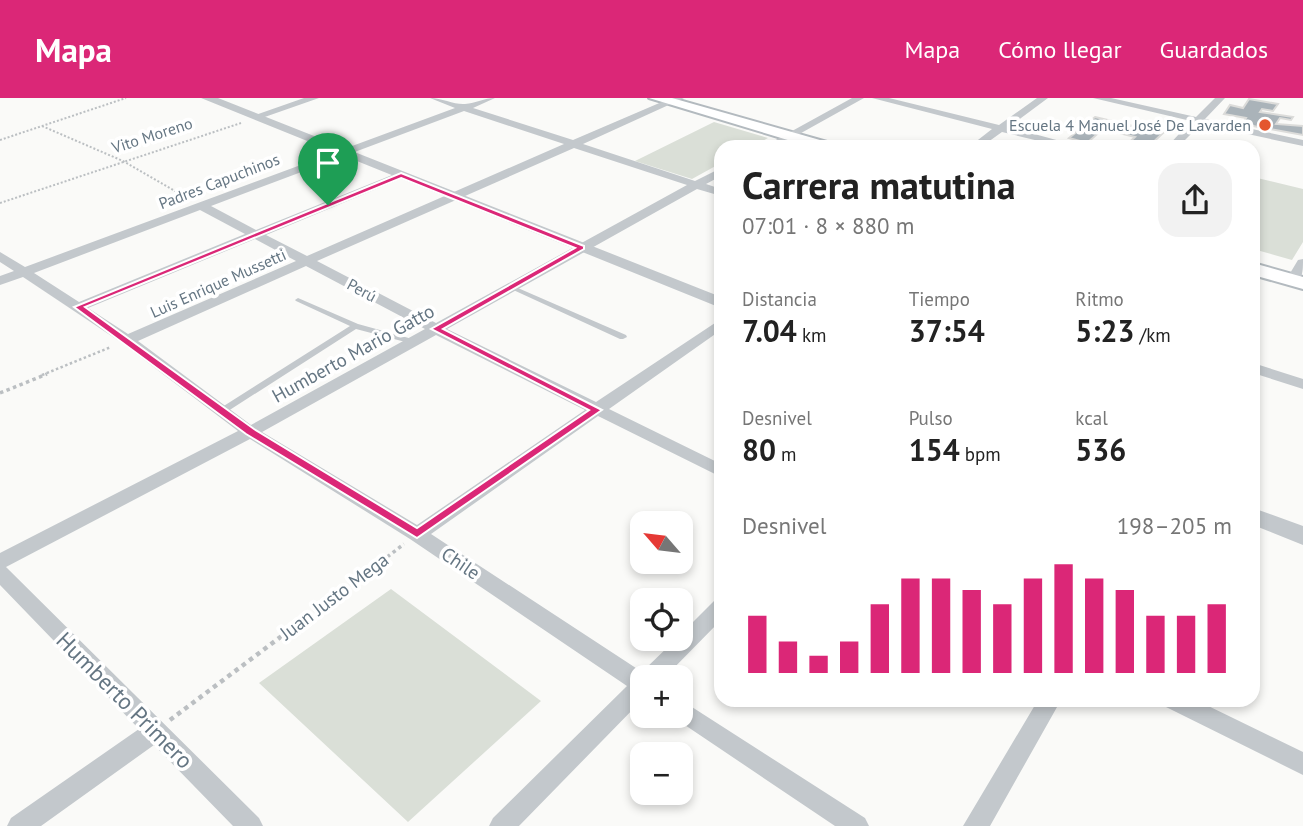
<!DOCTYPE html>
<html lang="es">
<head>
<meta charset="utf-8">
<style>
	body { margin:0; font-family:"PT Sans",sans-serif; background:#f2f2f2; color:#222; height:100vh; display:flex; flex-direction:column; font-size:26px; white-space:nowrap }
	* { box-sizing:border-box; margin:0 }
	p { font-size:23px; color:#767676 }
	.icon { flex:none; width:38px; height:38px; fill:none; stroke:currentColor; stroke-width:2; stroke-linecap:round; stroke-linejoin:round }
	.map { position:relative; flex:1; overflow:hidden }
	.panel { position:absolute; left:714px; top:42px; width:546px; height:567px; display:flex; flex-direction:column; background:#fff; border-radius:21px; box-shadow:0 4px 10px #0003 }
	.panel>* { flex:none }
	.needle { width:46px; rotate:298deg }
	.buttons { position:absolute; left:630px; top:413px; display:grid; gap:14px }
	.buttons a { display:grid; place-items:center; width:63px; height:63px; border-radius:14px; background:#fff; box-shadow:0 4px 10px #0003; font-size:35px }
	.pin { position:absolute; display:grid; place-items:center; width:60px; height:60px; color:#fff; margin:-72px -30px; border-radius:50% 50% 50% 0; rotate:-45deg; box-shadow:0 0 7px #0007 }
	.pin .icon { rotate:45deg }
	.round { display:grid; place-items:center; flex:none; width:74px; height:74px; border-radius:21px; background:#f2f2f2 }
	.summary { display:flex; align-items:center; justify-content:space-between; height:119px; padding:0 28px }
	h1 { font-size:38px; font-weight:700; line-height:52px }
	.figures { display:grid; grid-template-columns:repeat(3,1fr); gap:10px; height:119px; padding:7px 28px }
	.figures div { display:grid; align-content:center }
	.figures b { font-size:30px; font-weight:700 }
	.figures small { font-size:19px; font-weight:400 }
	.figures p { font-size:19px }
	.chart { height:196px; padding:14px 28px }
	.chart p { display:flex; justify-content:space-between }
	.chart svg { width:100%; height:126px; margin-top:7px; stroke:#db2777; stroke-width:6 }
	header { display:flex; align-items:center; gap:42px; box-sizing:border-box; height:98px; padding:0 35px; background:#db2777; color:#fff }
	header strong { font-size:33px }
	nav { display:flex; gap:38px; margin-inline-start:auto; font-size:24px }
	.map>svg:first-child { display:block }
</style>
</head>
<body>
<header>
<strong>Mapa</strong>
<nav><a>Mapa</a><a>Cómo llegar</a><a>Guardados</a></nav>
</header>
<div class="map">
<svg width="1303" height="728" viewBox="0 0 1303 728">
	<rect width="100%" height="100%" fill="#fafaf8"/>
	<path fill="#dadfd7" d="M714 24 768 40 751 49H721V65L692 81 635 63Z
		M1253 79 1303 91V144L1292 162 1253 151Z
		M391 491 541 603 408 724 259 585Z"/>
	<path fill="#aab3b9" stroke="#dcdcda" stroke-width="2" d="M1249 1 1278 6 1273 13 1262 11 1260 14 1293 19 1291 22 1280 20 1276 26 1303 28V37L1242 26 1246 20 1224 16 1230 7 1243 10Z
		M1095 19 1163 35 1148 49H1124L1135 39 1103 31 1087 45 1069 40Z"/>
	<g fill="none" stroke-linecap="round" stroke-linejoin="round">
		<defs>
			<path id="secondary" d="M649 0H672L834 46 836 49H811Z
				M1253 165 1303 179V191L1253 177Z"/>
		</defs>
		<use href="#secondary" stroke="#b3babf" stroke-width="4"/>
		<path stroke="#bbbfc2" stroke-width="2" stroke-dasharray="2 2" stroke-linecap="butt" d="M42 28 123 63 187 100
			M0 42 126 0
			M0 105 241 25"/>
		<path stroke="#bbbfc2" stroke-width="2.5" stroke-dasharray="2.5 2.5" stroke-linecap="butt" d="M42 277 111 249"/>
		<path stroke="#bbbfc2" stroke-width="3.5" stroke-dasharray="3.5 3.5" stroke-linecap="butt" d="M0 295 47 276
			M365 476 404 446"/>
		<path stroke="#bbbfc2" stroke-width="4.5" stroke-dasharray="4.5 4.5" stroke-linecap="butt" d="M170 622 367 474"/>
		<path fill="#c3c8cc" fill-rule="evenodd" d="M511 187 626 237 627 239 623 241H620L509 190 508 189Z
			M298 200 358 226 416 242 417 244 413 246 356 231 225 315H219L218 313 219 311 350 228 296 203 295 202Z"/>
		<path fill="#c3c8cc" fill-rule="evenodd" d="M304 0H319L259 21 250 19Z
			M430 0C442 0 455 7 465 6 476 5 484 0 495 0L473 10 573 42 671 0H684L583 46 695 83 721 70V78L706 86 721 91V98L697 91 447 231 596 304 721 221V232L609 311 721 366V379L598 318 431 436 642 574 676 541H681V536L714 503 721 501V522L665 579H642V602L519 728H489L493 720 627 588 410 441 250 341 6 469 259 720 263 728H233L154 647 41 728H7L11 720 139 631 0 487V455L238 333 122 245 23 179 0 187V178L14 173 0 164V154L25 169 455 10ZM464 13 564 46 307 158 266 137 405 79V75H397L256 132 211 108ZM574 50 687 87 436 225 317 163ZM200 112 245 136 79 204 34 175ZM255 141 296 163 128 236 88 210ZM306 168 425 231 251 327 138 243ZM436 237 585 312 417 427 262 334Z
			M852 0H864L776 49H763Z
			M872 0H889L999 27 1037 0H1048L1009 29 1082 49H1064L1002 34 981 49H969L992 31Z
			M1093 0H1111L1196 19 1215 0H1225L1205 21 1303 42V48L1201 26 1178 49H1167L1191 23Z
			M1303 161C1303 171 1303 177 1298 185H1288L1286 182 1298 162Z
			M1253 265 1303 281V291L1253 275Z
			M681 602 865 720 869 728H835L673 619 681 618Z
			M1038 602H1061L990 728H963Z
			M1163 602H1196L1303 654V677L1166 609Z"/>
		<path fill="#c3c8cc" fill-rule="evenodd" d="M201 0H218L721 199V210Z
			M1253 410 1303 428V447L1253 427Z"/>
		<use href="#secondary" fill="#fff" fill-rule="evenodd"/>
	</g>
	<path fill="#db2777" stroke="#fff" stroke-width="2" fill-rule="evenodd" d="M401 75 584 148V151L443 231 602 312 417 440 246 336 74 209ZM401 80 575 150 431 231 589 312 417 430 254 331 85 209Z"/>
	<circle fill="#e4572e" stroke="#fff" stroke-width="2.5" cx="1265" cy="27" r="7"/>
	<g text-anchor="middle" dominant-baseline="central" stroke-width="7" stroke-linejoin="round" paint-order="stroke">
		<g font-size="16" fill="#657683" stroke="#fff" text-anchor="end">
			<text x="1251" y="27">Escuela 4 Manuel José De Lavarden</text>
		</g>
		<g font-size="16" fill="#657683" stroke="#fff">
			<text transform="translate(152 37) rotate(-18)">Vito Moreno</text>
			<text transform="translate(219 83) rotate(-21)">Padres Capuchinos</text>
			<text transform="translate(218 185) rotate(-24)">Luis Enrique Mussetti</text>
			<text transform="translate(362 192) rotate(28)">Perú</text>
		</g>
		<g font-size="19" fill="#657683" stroke="#fff">
			<text transform="translate(353 255) rotate(-29)">Humberto Mario Gatto</text>
			<text transform="translate(461 465) rotate(34)">Chile</text>
			<text transform="translate(334 498) rotate(-37)">Juan Justo Mega</text>
		</g>
		<g font-size="23" fill="#657683" stroke="#fff">
			<text transform="translate(125 602) rotate(45)">Humberto Primero</text>
		</g>
	</g>
</svg>
<div class="buttons">
<a><svg class="needle" viewBox="-14 -14 28 28"><path d="M0-13l5 13h-10z" fill="#e53935"/><path d="M0 13l5-13h-10z" fill="#767676"/></svg></a>
<a><svg class="icon" aria-label="locate" viewBox="0 0 24 24"><circle cx="12" cy="12" r="6"/><path d="M12 2v4M12 18v4M2 12h4M18 12h4"/></svg></a>
<a>+</a>
<a>−</a>
</div>
<div class="pin" style="left:328px;top:107px;background:#1e9e55"><svg class="icon" aria-label="arrive" viewBox="0 0 24 24"><path d="M6 21V4h12l-3 4 3 4H6"/></svg></div>
<section class="panel">
<div class="summary"><div><h1>Carrera matutina</h1><p>07:01 · 8 × 880 m</p></div><a class="round"><svg class="icon" aria-label="share" viewBox="0 0 24 24"><path d="M12 15V3M7 8l5-5 5 5M5 13v7h14v-7"/></svg></a></div>
<div class="figures">
<div><p>Distancia</p><b>7.04<small> km</small></b></div>
<div><p>Tiempo</p><b>37:54</b></div>
<div><p>Ritmo</p><b>5:23<small> /km</small></b></div>
</div>
<div class="figures">
<div><p>Desnivel</p><b>80<small> m</small></b></div>
<div><p>Pulso</p><b>154<small> bpm</small></b></div>
<div><p>kcal</p><b>536</b></div>
</div>
<div class="chart"><p><span>Desnivel</span>198–205 m</p>
<svg viewBox="0 0 160 44" preserveAspectRatio="none"><path d="M5 44V24M15 44V33M25 44V38M35 44V33M45 44V20M55 44V11M65 44V11M75 44V15M85 44V20M95 44V11M105 44V6M115 44V11M125 44V15M135 44V24M145 44V24M155 44V20"/></svg>
</div>
</section>
</div>
</body>
</html>
